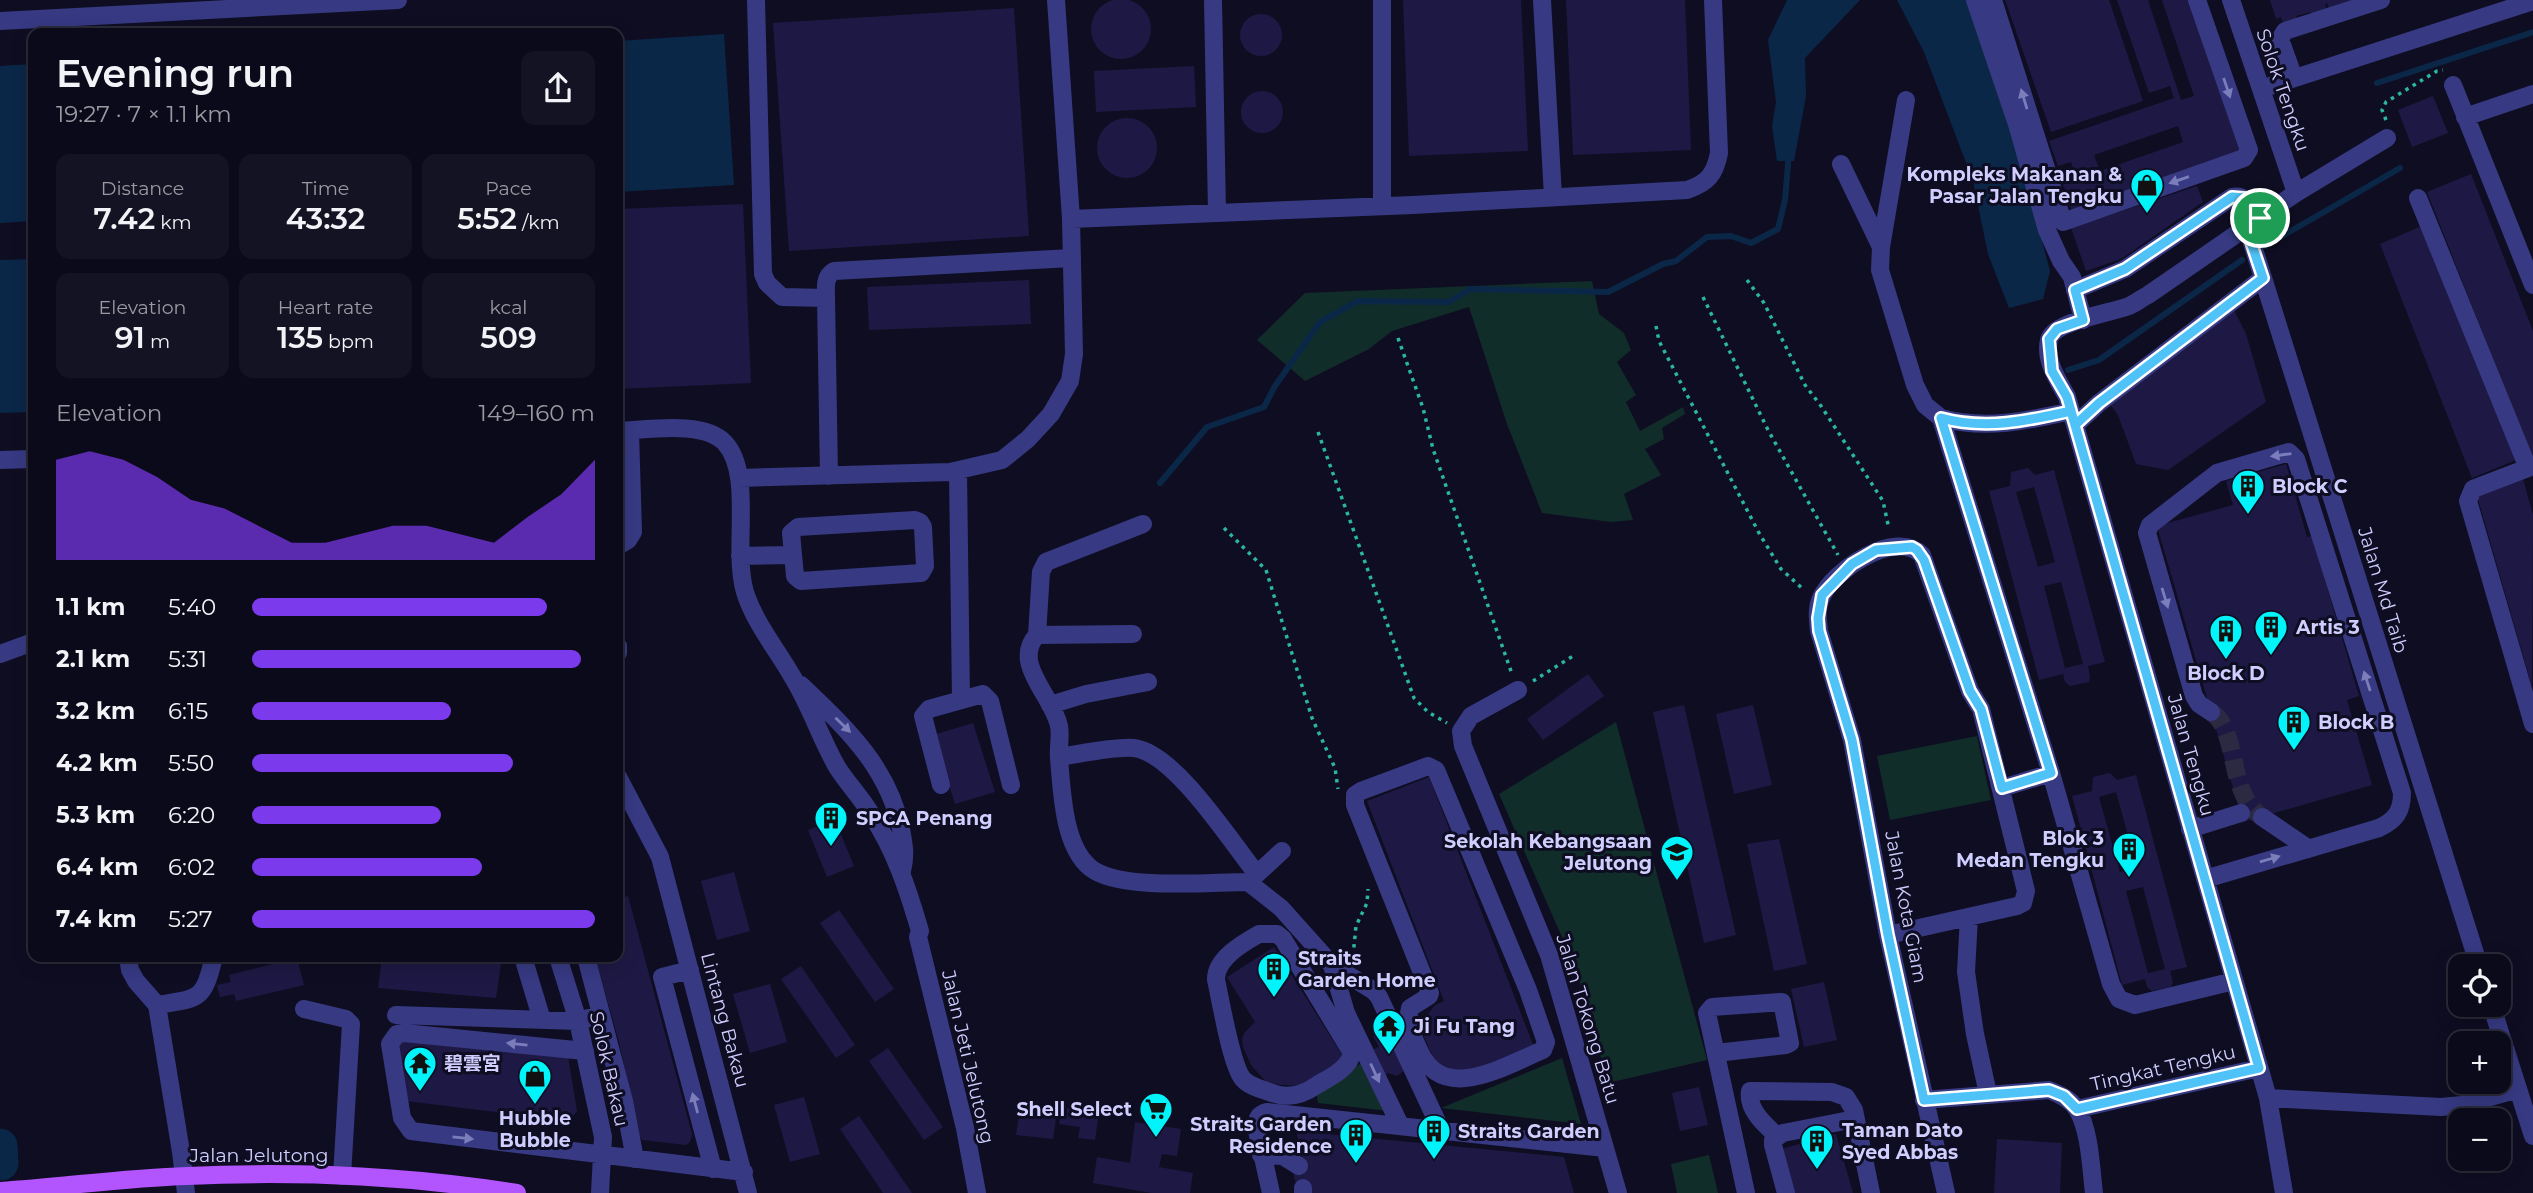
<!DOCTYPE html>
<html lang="en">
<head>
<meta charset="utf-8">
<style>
	body { margin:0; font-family:Montserrat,"Noto Sans SC",sans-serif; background:#141323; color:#f1f3f6; height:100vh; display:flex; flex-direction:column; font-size:26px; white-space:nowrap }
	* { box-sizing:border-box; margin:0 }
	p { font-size:23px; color:#9a9aa2 }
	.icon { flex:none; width:38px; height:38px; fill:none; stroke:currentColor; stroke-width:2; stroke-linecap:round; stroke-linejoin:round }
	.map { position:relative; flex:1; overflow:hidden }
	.sheet { position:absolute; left:28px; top:28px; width:595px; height:934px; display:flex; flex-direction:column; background:#0b0a1a; border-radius:14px; box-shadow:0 4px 18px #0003,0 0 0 2px #2b2b39 }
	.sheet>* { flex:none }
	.buttons { position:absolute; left:2448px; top:954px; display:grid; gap:14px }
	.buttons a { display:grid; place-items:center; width:63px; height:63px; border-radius:14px; background:#0b0a1a; box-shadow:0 4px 18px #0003,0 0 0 2px #2b2b39; font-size:35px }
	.pin { position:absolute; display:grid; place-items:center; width:60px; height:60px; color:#fff; margin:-30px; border:4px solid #fff; border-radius:50%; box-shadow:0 2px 7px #0007 }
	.round { display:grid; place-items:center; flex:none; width:74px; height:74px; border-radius:14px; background:#141323 }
	.summary { display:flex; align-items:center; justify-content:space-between; height:119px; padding:0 28px }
	h1 { font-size:38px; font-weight:600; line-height:52px }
	.stats { display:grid; grid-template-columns:repeat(3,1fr); gap:10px; height:119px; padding:7px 28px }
	.stats div { display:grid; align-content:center; border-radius:14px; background:#141323; text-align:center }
	.stats b { font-size:30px; font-weight:600 }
	.stats small { font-size:19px; font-weight:400 }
	.stats p { font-size:19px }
	.chart { height:196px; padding:14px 28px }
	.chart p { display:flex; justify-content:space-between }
	.chart svg { width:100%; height:126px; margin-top:7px; fill:#7c3aed; opacity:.7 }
	ul { padding:0 28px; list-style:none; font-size:23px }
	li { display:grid; grid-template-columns:112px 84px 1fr; align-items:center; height:52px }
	li i { height:18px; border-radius:9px; background:#7c3aed }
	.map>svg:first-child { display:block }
</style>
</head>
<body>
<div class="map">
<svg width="2533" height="1193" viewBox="0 0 2533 1193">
	<rect width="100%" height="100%" fill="#0f0d22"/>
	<path fill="#102d29" d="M1592 281 1599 314 1624 333 1631 350 1617 362 1636 395 1626 402 1640 431 1683 407 1685 414 1662 428 1664 439 1645 449 1661 475 1624 494 1633 520 1611 522 1542 513 1507 424 1469 307 1392 331 1369 349 1305 381 1257 340 1305 293Z
		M1616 722 1707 1060 1608 1083 1576 969 1499 794Z
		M1977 736 1991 800 1890 820 1877 756Z
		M1562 1058 1581 1124 1441 1108Z
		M1363 1062 1388 1111 1318 1103 1316 1092Z
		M1709 1155 1718 1193H1677L1671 1164Z"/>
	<path fill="#0b2748" d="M1787 0H1860L1805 58 1806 96 1794 161H1777L1772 126 1776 102 1768 40Z
		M1897 0H1966L2011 125 2050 271 2043 299 2009 308 1988 254 1973 181 1924 52Z
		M724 34 734 185 618 192V41Z
		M33 64V221L0 223V66Z
		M33 259V412L0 413V260Z"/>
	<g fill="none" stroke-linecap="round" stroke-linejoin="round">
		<path stroke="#0b2748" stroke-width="6" d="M2377 83 2533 32
			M2265 246 2400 168
			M2068 370 2099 360 2242 260
			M1160 483 1207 427 1264 407 1275 386 1320 322 1358 301 1449 302 1470 289 1608 292 1663 264 1676 261 1707 237 1731 236 1751 243 1778 229 1785 200 1789 153"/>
		<path stroke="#0b2748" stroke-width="35" d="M0 1146 1 1163"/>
	</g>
	<path fill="#1e1944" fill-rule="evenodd" d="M1091 29a30 30 0 1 1 60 0a30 30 0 1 1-60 0Z
		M1403 0H1521L1528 151 1409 156Z
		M1566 0H1685L1691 150 1573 155Z
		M2005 0H2109L2143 101 2051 132Z
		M2117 0H2148L2181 100 2194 96 2162 0H2192L2245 151 2072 211 2063 184 2077 179 2071 162 2058 166 2049 141 2174 98 2170 86 2149 93ZM2178 126 2183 142 2100 171 2094 155Z
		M2270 0H2351V1L2330 12 2327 3 2325 4 2327 11 2312 16 2311 12 2296 16 2298 21 2284 26 2281 17 2276 19Z
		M1014 8 1029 236 789 251 773 23Z
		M1240 35a21 21 0 1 1 42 0a21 21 0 1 1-42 0Z
		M1194 66 1196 107 1096 112 1094 71Z
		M1241 112a21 21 0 1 1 42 0a21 21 0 1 1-42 0Z
		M2433 96 2448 133 2412 147 2398 110Z
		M1097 148a30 30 0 1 1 60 0a30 30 0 1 1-60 0Z
		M2471 174 2533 331V460L2427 192Z
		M2197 186 2203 202 2121 259 2086 271 2071 228Z
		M743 204 751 383 618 389V209Z
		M2424 225 2516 460 2472 478 2380 244Z
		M1029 280 1031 324 869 330 867 287Z
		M2234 310 2246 334 2266 402 2168 470 2136 464 2118 415 2109 403Z
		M2286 464 2307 537 2312 536 2359 696 2347 700 2372 785 2243 822 2157 526 2233 505 2226 481Z
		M2028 468 2035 475 2054 470 2105 662 2088 666 2090 677 2089 682 2070 686 2065 682 2063 674 2039 680 1989 491 2010 486 2011 472ZM2034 487 2055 562 2038 567 2016 492ZM2061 582 2083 664 2065 668 2044 586Z
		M2523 479 2533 515 2532 687 2476 492Z
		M1588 674 1604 696 1543 740 1527 719Z
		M1684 705 1736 935 1704 943 1653 712Z
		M1753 705 1772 785 1734 794 1716 714Z
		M973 723 995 792 955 804 933 735Z
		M2110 773 2117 780 2136 775 2187 967 2170 971 2173 982 2171 987 2152 991 2147 987 2145 979 2122 985 2072 796 2092 791 2093 777ZM2116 792 2137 867 2120 872 2099 797ZM2143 887 2165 969 2148 973 2126 891Z
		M1429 777 1534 1047 1472 1071H1447L1433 1057 1424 1037V1019L1435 1005 1444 1001 1367 801Z
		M835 820 854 866 827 877 808 830Z
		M1779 839 1807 964 1774 971 1747 844Z
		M734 872 750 931 717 940 701 881Z
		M628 896 692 1134 690 1142 686 1145 642 1140 639 1135 619 1042 595 957H618V899Z
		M839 910 894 989 875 1002 820 923Z
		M1274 947 1344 1058 1300 1086 1268 1084 1251 1065 1243 1047 1242 1038 1245 1032 1255 1022 1227 977Z
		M382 957H502L496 998 378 988Z
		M297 958 304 985 236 1001 234 994 220 997 217 985 231 982 229 975Z
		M801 966 855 1045 836 1058 781 979Z
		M1824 982 1837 1040 1804 1047 1791 989Z
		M770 984 787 1042 750 1053 733 994Z
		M1389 1029 1405 1070 1397 1076 1388 1073 1384 1076 1371 1050 1379 1047 1373 1036Z
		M404 1041 568 1056 577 1111 569 1121 406 1101 395 1048Z
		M888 1048 943 1127 924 1140 869 1061Z
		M1699 1087 1708 1125 1680 1131 1672 1093Z
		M804 1097 820 1154 790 1162 774 1105Z
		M1061 1107 1099 1113 1095 1140 1078 1138 1080 1127 1059 1124Z
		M1020 1108 1057 1112 1053 1139 1016 1135Z
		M859 1116 912 1193H883L840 1129Z
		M1135 1122 1181 1129 1177 1156 1162 1154 1159 1167 1193 1173 1190 1193H1152L1093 1183 1097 1157 1130 1163Z
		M1296 1131 1564 1157 1574 1193H1310L1297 1189 1292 1168 1304 1165Z
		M1836 1134 1853 1193H1793L1781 1149Z
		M1997 1139 2062 1143 2060 1193H1994Z"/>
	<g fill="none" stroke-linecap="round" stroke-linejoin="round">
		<path stroke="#2c2a43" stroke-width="18" stroke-dasharray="18 9" stroke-linecap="butt" d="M2211 712C2240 730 2226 793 2262 817"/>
		<path stroke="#2bb6a3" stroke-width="3.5" stroke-dasharray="3.5 5" stroke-linecap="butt" d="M2386 120 2382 110 2386 102 2437 71 2443 70
			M1747 280 1764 303 1805 385 1821 406 1883 501 1889 529
			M1703 297 1768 430 1838 555
			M1656 326 1659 341 1759 533 1781 569 1804 590
			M1398 338 1423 408 1433 449 1512 674
			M1318 432 1414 698 1428 712 1447 723
			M1224 528 1266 570 1312 718 1335 768 1338 789
			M1533 681 1573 656
			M1353 956 1356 926 1367 903 1368 889"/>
		<path stroke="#373a83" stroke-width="18" d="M756 0 763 274 767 283 782 297 826 298
			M1056 0 1071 219
			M1213 0 1217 212
			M1382 0V206
			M1542 0 1553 197
			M1975 0 2017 124 2047 230 2061 261 2072 277 2083 320
			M1993 0 2063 222 2244 158 2249 150 2197 0
			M2231 0 2296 193
			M0 21 398 0
			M2294 78 2280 39 2285 31 2381 0
			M2453 85 2533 285
			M2261 89 2533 1
			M1906 100 1881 247 1880 270 1915 385 1925 405 1941 418 2051 773 2111 984 2119 999 2135 1005 2234 981
			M2465 117 2533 94
			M1841 164 1881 247
			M2418 198 2528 468
			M2247 227 2479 966
			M2075 290 2125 269 2232 197C2247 194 2252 207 2260 218
			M1941 418C1985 430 2027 421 2071 411
			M2075 425 2099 403 2263 278
			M618 431C647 430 704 420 725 443 755 476 730 556 747 598 758 627 777 650 792 676 810 705 820 737 837 767 847 783 861 797 871 814 895 850 908 890 920 931L918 937 965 1128 977 1193
			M0 460 33 459
			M2533 466 2473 489 2468 501 2533 724
			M958 471 961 700
			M829 476 826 298C826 287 824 277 834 271L1072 258
			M739 478 950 472 1002 460 1028 439 1051 414 1070 381 1074 354 1071 219 1413 205 1687 190C1708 183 1715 174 1719 153L1713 0
			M915 520 920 522 923 527 925 566 921 573 801 581 795 576 791 533 798 527Z
			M618 546 628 540 633 532 630 431
			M740 556 792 555
			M1037 635 1041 572 1046 562 1143 524
			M618 646V653
			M0 654 33 642
			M801 685C845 727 888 766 901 829 904 845 906 855 902 871
			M1518 690 1471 716 1461 731 1463 746 1549 955 1618 1193
			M1050 705 1086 694 1148 682
			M1059 757C1080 754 1115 746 1134 748 1175 753 1231 842 1257 874L1248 882C1208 882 1128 890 1095 871 1063 852 1062 791 1059 758 1058 747 1061 736 1059 726 1053 696 1011 663 1037 635L1133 634
			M1428 766 1436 770 1528 990 1546 1042 1543 1050C1504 1066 1443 1105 1419 1050 1413 1037 1406 1023 1410 1008L1429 996 1430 993 1355 805V795L1361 791Z
			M618 777 660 857 748 1193
			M941 785 923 716 929 709 983 694 990 701 1011 785
			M2002 788 2051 773
			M2262 817 2309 849
			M2190 829 2241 813
			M1257 874 1282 851
			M2205 879 2379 828C2396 820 2402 811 2402 793L2296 459 2289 452 2217 473 2150 525 2147 533 2194 696 2199 704 2211 712
			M1248 882 1281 908 1332 965 1374 991 1379 997 1441 1130
			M1969 917 1966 972 1975 1034 1988 1094
			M1259 934H1277L1283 939 1352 1053C1350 1068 1329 1078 1317 1085 1303 1095 1288 1099 1272 1093 1262 1089 1250 1087 1243 1079 1231 1065 1221 1001 1216 980 1215 959 1243 943 1259 934Z
			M1888 935 2017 906 2023 903 2026 891 1981 709 1970 691 1922 555C1896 528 1832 571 1821 598 1816 609 1818 620 1819 631L1852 740 1888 935 1946 1193
			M128 957 130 970 136 981 157 1005 181 1152 186 1193
			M523 957 542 1020
			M558 957 578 1021 603 1137 600 1193
			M586 957 624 1101 635 1159
			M1332 965 1346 1013 1400 1125
			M690 970 662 977 713 1169
			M2491 1004 2533 1136
			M157 1005C200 998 203 1001 214 957
			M304 1009 346 1019 351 1024 342 1176
			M396 1015 578 1021 589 1018
			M585 1051 404 1033 397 1034 390 1044 402 1118 411 1131 744 1172
			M1716 1053 1786 1045 1790 1043 1782 1002 1712 1007 1707 1013 1746 1193
			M2268 1098 2441 1107 2462 1105 2518 1089
			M1924 1100 2049 1090C2059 1094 2070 1099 2077 1109 2090 1130 2091 1169 2094 1193
			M2077 1109 2259 1068
			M1777 1136C1764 1124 1747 1109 1750 1091L1832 1092 1846 1097 1854 1110 1871 1193
			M1261 1155 1283 1156 1299 1166
			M1271 1193 1256 1126C1257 1118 1259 1114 1267 1112L1605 1148
			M1303 1193V1188
			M1786 1193 1773 1145V1140L1783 1133 1855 1119
			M2284 1193 2268 1098 2067 397C2058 380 2044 360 2049 340 2053 321 2112 313 2129 306 2136 303 2142 298 2148 295L2296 193 2387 138"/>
		<path stroke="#b255ff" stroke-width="18" d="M0 1191C62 1187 124 1178 187 1176 296 1171 409 1176 517 1193"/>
	</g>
	<defs><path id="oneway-solid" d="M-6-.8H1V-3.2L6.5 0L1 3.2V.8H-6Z" transform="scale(1.75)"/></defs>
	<g fill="#7c7dbb">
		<use href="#oneway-solid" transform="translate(2227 88) rotate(71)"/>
		<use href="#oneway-solid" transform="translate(2024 99) rotate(-107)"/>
		<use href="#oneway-solid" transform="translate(2179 180) rotate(161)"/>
		<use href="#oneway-solid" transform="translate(2281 455) rotate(172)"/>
		<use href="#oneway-solid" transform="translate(2165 598) rotate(73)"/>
		<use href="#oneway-solid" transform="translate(2367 681) rotate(-108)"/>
		<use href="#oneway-solid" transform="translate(843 725) rotate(44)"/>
		<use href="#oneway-solid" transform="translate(2270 859) rotate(-16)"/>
		<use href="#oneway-solid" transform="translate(517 1044) rotate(-174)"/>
		<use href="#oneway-solid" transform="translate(1375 1073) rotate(65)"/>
		<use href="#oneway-solid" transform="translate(695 1103) rotate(-105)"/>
		<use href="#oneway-solid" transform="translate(463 1138) rotate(6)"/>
	</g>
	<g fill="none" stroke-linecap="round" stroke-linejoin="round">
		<defs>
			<path id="route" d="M2260 218 2246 227 2263 278 2099 403 2075 425 2071 411C2027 421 1985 430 1941 418L2051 773 2002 788 1981 709 1970 691 1924 560 1917 550 1912 547 1876 550 1852 564 1822 595 1818 618 1819 631 1852 740 1888 935 1924 1100 2049 1090 2064 1096 2077 1109 2259 1068 2075 425 2067 397 2052 371 2049 339 2057 329 2083 320 2075 290 2125 269 2232 197 2245 198 2260 218"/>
		</defs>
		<use href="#route" stroke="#fff" stroke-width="14"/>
		<use href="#route" stroke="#4fc3f7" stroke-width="9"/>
	</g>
	<defs>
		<symbol id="shop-pin" viewBox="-11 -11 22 30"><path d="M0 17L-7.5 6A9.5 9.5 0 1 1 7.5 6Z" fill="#00f4f9" stroke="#0f0d22"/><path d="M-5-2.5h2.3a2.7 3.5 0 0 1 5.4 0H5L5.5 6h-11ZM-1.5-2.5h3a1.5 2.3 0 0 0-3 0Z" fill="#111"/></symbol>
		<symbol id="building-pin" viewBox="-11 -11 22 30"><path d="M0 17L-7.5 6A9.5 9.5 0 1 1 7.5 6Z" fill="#00f4f9" stroke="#0f0d22"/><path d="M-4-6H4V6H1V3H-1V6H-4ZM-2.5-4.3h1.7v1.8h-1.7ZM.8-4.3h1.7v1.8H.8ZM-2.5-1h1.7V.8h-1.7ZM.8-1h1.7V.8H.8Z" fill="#111"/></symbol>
		<symbol id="school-pin" viewBox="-11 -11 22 30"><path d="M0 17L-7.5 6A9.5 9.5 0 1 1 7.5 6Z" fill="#00f4f9" stroke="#0f0d22"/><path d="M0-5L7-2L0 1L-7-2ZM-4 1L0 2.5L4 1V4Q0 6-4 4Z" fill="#111"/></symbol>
		<symbol id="temple-pin" viewBox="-11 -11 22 30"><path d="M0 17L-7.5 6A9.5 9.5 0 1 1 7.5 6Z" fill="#00f4f9" stroke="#0f0d22"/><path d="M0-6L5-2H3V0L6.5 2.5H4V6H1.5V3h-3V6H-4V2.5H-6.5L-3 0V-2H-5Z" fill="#111"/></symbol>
		<symbol id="supermarket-pin" viewBox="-11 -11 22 30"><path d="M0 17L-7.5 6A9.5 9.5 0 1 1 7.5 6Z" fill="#00f4f9" stroke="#0f0d22"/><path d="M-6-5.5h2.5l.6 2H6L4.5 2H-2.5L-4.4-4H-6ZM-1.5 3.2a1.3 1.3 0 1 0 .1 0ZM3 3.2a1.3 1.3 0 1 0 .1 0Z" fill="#111"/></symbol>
	</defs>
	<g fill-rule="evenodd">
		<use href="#shop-pin" x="2128" y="166" width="38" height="52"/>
		<use href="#building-pin" x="2229" y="467" width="38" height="52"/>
		<use href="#building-pin" x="2252" y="608" width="38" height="52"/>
		<use href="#building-pin" x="2207" y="612" width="38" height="52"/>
		<use href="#building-pin" x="2275" y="703" width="38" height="52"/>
		<use href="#building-pin" x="812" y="799" width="38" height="52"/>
		<use href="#building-pin" x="2110" y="830" width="38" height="52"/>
		<use href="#school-pin" x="1658" y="833" width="38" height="52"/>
		<use href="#building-pin" x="1255" y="950" width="38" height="52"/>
		<use href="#temple-pin" x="1370" y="1007" width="38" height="52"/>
		<use href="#temple-pin" x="401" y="1044" width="38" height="52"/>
		<use href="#shop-pin" x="516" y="1057" width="38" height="52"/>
		<use href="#supermarket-pin" x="1137" y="1090" width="38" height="52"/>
		<use href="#building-pin" x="1415" y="1112" width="38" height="52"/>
		<use href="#building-pin" x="1337" y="1116" width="38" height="52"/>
		<use href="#building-pin" x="1798" y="1122" width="38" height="52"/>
	</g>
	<g text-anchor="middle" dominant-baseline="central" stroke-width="6" stroke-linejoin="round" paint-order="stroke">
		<g font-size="19" fill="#d0ceff" stroke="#0f0d22">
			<text transform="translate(2283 90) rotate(71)">Solok Tengku</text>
			<text transform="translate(2383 590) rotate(73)">Jalan Md Taib</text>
			<text transform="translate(2191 755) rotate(74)">Jalan Tengku</text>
			<text transform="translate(1906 907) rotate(79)">Jalan Kota Giam</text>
			<text transform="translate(1588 1019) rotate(73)">Jalan Tokong Batu</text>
			<text transform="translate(725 1020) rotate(75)">Lintang Bakau</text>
			<text transform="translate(968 1057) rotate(77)">Jalan Jeti Jelutong</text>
			<text transform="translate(2163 1068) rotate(-13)">Tingkat Tengku</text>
			<text transform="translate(609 1069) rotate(77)">Solok Bakau</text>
			<text x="259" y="1155">Jalan Jelutong</text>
		</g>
		<g font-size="19" font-weight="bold" fill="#d0ceff" stroke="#0f0d22" text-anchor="start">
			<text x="2122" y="174" text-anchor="end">Kompleks Makanan &amp;<tspan x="2122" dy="22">Pasar Jalan Tengku</tspan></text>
			<text x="2272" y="486">Block C</text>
			<text x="2296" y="627">Artis 3</text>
			<text x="2226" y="673" text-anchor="middle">Block D</text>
			<text x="2318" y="722">Block B</text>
			<text x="856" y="818">SPCA Penang</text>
			<text x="2104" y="838" text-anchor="end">Blok 3<tspan x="2104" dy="22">Medan Tengku</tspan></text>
			<text x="1652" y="841" text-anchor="end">Sekolah Kebangsaan<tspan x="1652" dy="22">Jelutong</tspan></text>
			<text x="1298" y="958">Straits<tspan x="1298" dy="22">Garden Home</tspan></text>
			<text x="1414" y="1026">Ji Fu Tang</text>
			<text x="444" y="1063">碧雲宮</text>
			<text x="1132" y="1109" text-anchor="end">Shell Select</text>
			<text x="535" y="1118" text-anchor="middle">Hubble<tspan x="535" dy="22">Bubble</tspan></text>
			<text x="1332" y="1124" text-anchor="end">Straits Garden<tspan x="1332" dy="22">Residence</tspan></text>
			<text x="1842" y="1130">Taman Dato<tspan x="1842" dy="22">Syed Abbas</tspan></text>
			<text x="1458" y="1131">Straits Garden</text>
		</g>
	</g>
</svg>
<div class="buttons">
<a><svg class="icon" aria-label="locate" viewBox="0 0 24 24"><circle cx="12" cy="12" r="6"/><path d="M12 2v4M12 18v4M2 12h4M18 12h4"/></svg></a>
<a>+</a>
<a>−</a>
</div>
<div class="pin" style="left:2260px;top:218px;background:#1e9e55"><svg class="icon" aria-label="arrive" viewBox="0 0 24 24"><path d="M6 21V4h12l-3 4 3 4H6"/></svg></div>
<section class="sheet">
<div class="summary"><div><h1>Evening run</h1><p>19:27 · 7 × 1.1 km</p></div><a class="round"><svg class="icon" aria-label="share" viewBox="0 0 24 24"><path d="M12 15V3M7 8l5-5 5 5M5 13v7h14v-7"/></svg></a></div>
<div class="stats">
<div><p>Distance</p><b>7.42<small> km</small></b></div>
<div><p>Time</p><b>43:32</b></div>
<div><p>Pace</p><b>5:52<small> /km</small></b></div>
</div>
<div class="stats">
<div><p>Elevation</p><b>91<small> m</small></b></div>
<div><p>Heart rate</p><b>135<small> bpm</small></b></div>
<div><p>kcal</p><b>509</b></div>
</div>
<div class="chart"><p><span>Elevation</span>149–160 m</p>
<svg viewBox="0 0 160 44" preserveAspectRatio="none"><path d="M0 44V9L10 6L20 9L30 15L40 23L50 26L60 32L70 38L80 38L90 35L100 32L110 32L120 35L130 38L140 29L150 21L160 9V44z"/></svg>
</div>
<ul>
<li><b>1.1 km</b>5:40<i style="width:86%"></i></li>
<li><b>2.1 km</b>5:31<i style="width:96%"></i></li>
<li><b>3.2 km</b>6:15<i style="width:58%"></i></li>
<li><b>4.2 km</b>5:50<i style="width:76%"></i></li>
<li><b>5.3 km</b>6:20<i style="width:55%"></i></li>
<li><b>6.4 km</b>6:02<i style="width:67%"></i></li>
<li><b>7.4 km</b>5:27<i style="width:100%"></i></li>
</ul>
</section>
</div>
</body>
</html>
